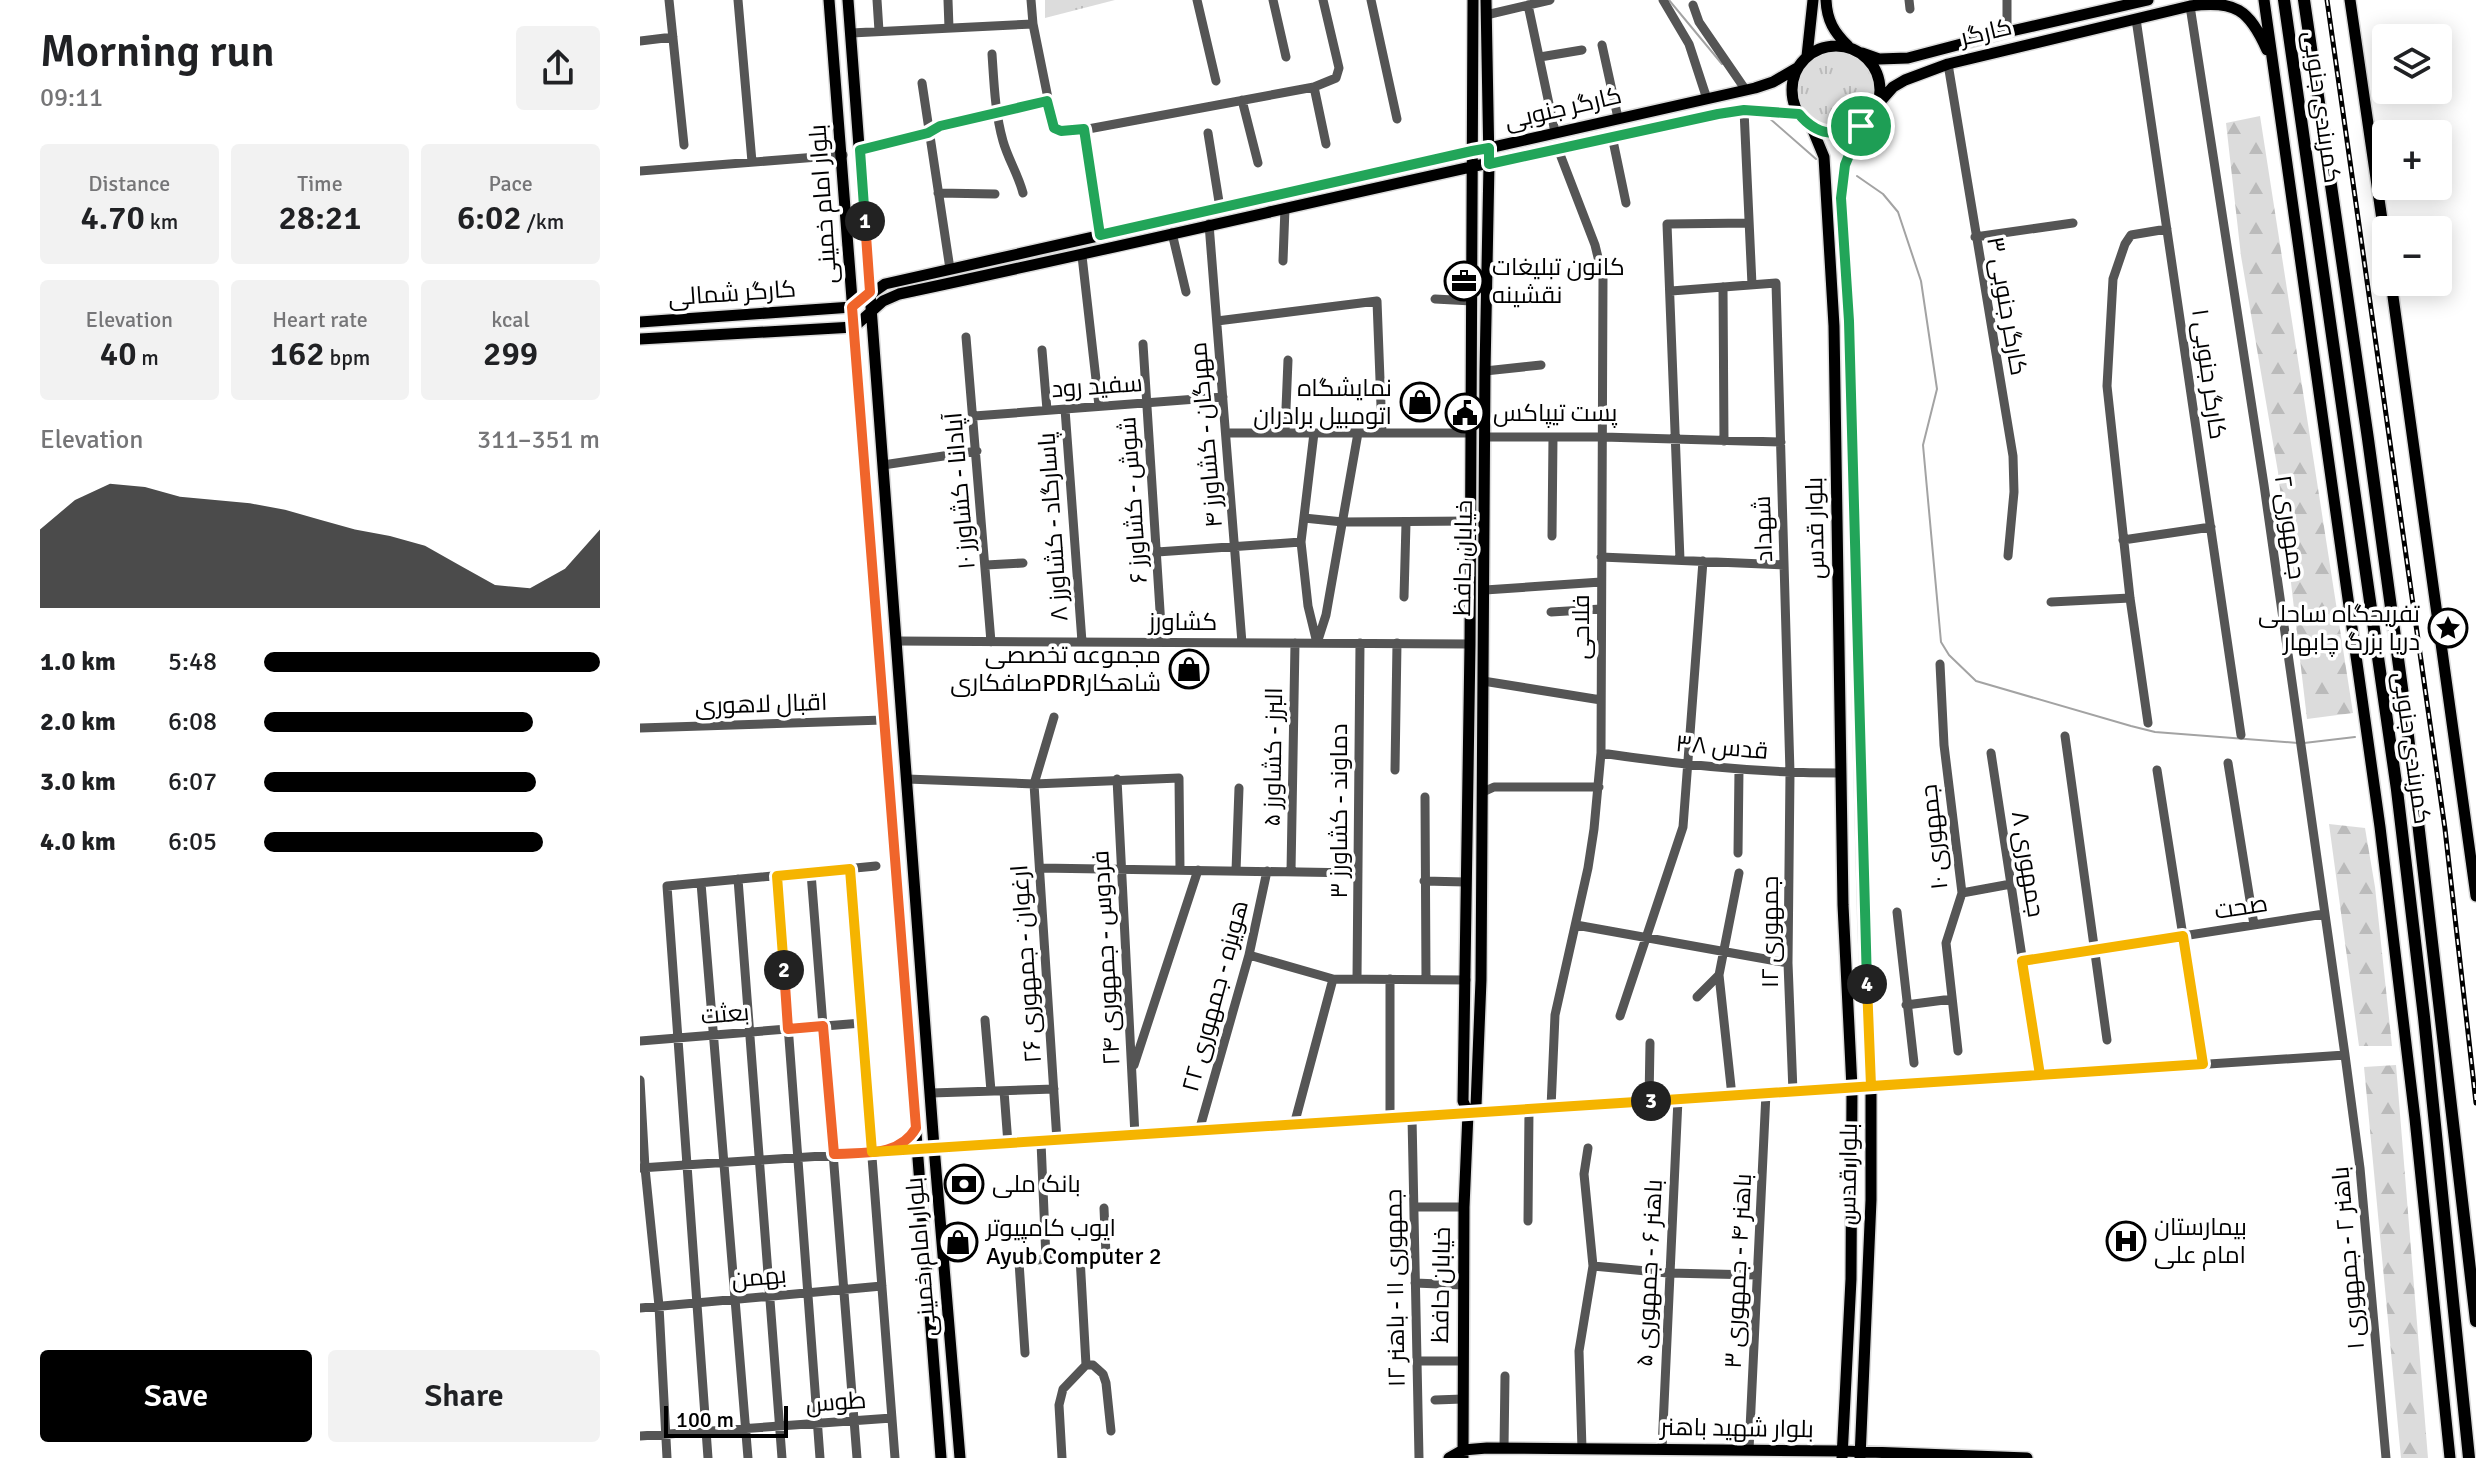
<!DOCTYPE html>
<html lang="en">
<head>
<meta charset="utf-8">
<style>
	body { margin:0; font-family:Signika,Cairo,sans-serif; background:#f2f2f2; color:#202124; height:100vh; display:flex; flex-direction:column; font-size:30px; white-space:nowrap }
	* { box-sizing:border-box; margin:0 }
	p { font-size:26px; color:#757577 }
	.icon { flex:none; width:44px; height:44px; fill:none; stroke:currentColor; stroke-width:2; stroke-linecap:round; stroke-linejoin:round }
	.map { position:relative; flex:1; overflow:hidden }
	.details { display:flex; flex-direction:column; background:#fff; width:640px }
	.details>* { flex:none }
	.controls { position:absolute; left:1732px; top:24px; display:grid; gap:16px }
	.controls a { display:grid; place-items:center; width:80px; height:80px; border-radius:8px; background:#fff; box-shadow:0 4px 20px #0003; font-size:40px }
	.scale { position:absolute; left:24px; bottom:20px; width:124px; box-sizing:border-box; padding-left:8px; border:4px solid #000; border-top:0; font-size:22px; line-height:28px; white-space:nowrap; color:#000; -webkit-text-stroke:6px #fff; paint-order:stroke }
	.pin { position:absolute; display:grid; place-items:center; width:68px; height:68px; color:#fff; margin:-34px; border:4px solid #fff; border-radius:50%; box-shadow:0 2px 8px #0007 }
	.km { position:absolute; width:40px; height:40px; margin:-20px; border-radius:50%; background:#222; color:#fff; font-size:22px; line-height:40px; text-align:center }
	.round { display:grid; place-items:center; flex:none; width:84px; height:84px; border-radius:8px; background:#f2f2f2 }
	.headline { display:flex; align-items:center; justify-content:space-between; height:136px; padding:0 40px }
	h1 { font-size:44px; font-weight:600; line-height:60px }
	.metrics { display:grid; grid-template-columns:repeat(3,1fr); gap:12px; height:136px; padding:8px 40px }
	.metrics div { display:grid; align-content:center; border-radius:8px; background:#f2f2f2; text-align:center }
	.metrics b { font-size:34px; font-weight:600 }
	.metrics small { font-size:22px; font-weight:400 }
	.metrics p { font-size:22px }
	.chart { height:224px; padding:16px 40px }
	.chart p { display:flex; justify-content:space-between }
	.chart svg { width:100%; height:144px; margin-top:8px; fill:#000; opacity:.7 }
	.button { display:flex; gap:16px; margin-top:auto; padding:16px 40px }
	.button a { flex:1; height:92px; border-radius:8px; background:#000; color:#fff; font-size:32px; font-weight:600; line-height:92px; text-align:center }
	.button a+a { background:#f2f2f2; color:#202124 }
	ul { padding:0 40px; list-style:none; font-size:26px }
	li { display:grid; grid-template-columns:128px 96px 1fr; align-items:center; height:60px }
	li i { height:20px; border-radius:10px; background:#000 }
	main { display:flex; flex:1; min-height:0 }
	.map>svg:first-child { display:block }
</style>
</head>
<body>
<main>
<section class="details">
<div class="headline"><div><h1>Morning run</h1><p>09:11</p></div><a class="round"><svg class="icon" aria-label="share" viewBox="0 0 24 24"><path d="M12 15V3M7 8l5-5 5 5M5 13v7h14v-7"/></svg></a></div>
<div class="metrics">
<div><p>Distance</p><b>4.70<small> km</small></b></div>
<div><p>Time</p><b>28:21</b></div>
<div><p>Pace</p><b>6:02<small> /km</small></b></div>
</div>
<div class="metrics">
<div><p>Elevation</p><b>40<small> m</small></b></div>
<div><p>Heart rate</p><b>162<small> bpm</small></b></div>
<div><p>kcal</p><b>299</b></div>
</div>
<div class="chart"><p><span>Elevation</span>311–351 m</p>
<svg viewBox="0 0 160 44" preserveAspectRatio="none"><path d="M0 44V20L10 11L20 6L30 7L40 10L50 11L60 12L70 14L80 17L90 20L100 22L110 25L120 31L130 37L140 38L150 32L160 20V44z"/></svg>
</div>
<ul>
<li><b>1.0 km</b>5:48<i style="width:100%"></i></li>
<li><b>2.0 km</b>6:08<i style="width:80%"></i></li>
<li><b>3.0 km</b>6:07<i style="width:81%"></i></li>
<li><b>4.0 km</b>6:05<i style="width:83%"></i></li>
</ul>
<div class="button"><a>Save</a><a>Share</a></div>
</section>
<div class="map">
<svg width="1836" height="1458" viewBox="0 0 1836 1458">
	<defs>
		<pattern id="grass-tufts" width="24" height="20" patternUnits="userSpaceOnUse" patternTransform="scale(2)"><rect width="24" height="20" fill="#dcdcdc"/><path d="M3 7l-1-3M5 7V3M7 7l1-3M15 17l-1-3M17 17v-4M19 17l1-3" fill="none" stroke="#bbb"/></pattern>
		<pattern id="forest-firs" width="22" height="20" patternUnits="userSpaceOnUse" patternTransform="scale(2)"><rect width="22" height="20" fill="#dcdcdc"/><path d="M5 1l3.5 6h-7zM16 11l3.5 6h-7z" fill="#bbb"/></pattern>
	</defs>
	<rect width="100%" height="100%" fill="#fff"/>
	<path fill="url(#grass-tufts)" d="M405 0H475L405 18Z
		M1158 90a38 38 0 1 1 76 0a38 38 0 1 1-76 0Z"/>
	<path fill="url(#forest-firs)" d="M1620 116 1713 713 1667 719 1638 472 1601 256 1586 123Z
		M1689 824 1725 828 1735 887 1752 1046H1719Z
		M1756 1065 1788 1458H1761L1724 1067Z"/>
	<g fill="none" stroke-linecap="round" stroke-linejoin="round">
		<path stroke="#a3a3a3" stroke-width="2" d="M1029 0 1082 64
			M1128 117 1176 159
			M1217 176 1243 194 1258 212 1281 281 1297 389 1283 445 1301 642 1309 655 1336 681 1491 726 1515 732 1658 743
			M1664 743 1715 737"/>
		<defs>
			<path id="major" d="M189 0 301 1458
				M208 0 294 1147 320 1458
				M1186 0C1187 21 1194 32 1208 46
				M1624 0 1740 827 1775 1119 1810 1458
				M1710 0 1746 247
				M1152 90a44 44 0 1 1 88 0a44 44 0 1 1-88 0Z
				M1222 53 1239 59 1268 58 1367 32 1508 0
				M1167 56 1173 0
				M1238 104 1253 87 1265 80 1308 64 1550 6C1595 0 1609 9 1627 50
				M1172 128 1184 157 1194 326 1203 905 1212 1088 1211 1279 1202 1458
				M1751 282 1836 896
				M0 322 212 307 245 284 1115 88 1133 82 1157 68
				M0 339 214 327 243 301 259 294C533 236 804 170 1078 114L1104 110 1159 114
				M828 1113 836 1106 841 980 845 371 849 164 846 0
				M255 1149 270 1139 276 1128
				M809 1458 823 1450 847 1448 1203 1451 1387 1458
				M823 1458 824 1207 828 1113 823 1101 830 644 833 0
				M1220 1458 1231 1200V1086L1224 922 1209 321 1201 198 1205 165 1221 126"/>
			<path id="highway" d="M1644 0 1757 790 1784 1017 1829 1458
				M1664 0 1728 439 1765 710 1836 1321"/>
		</defs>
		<use href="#major" stroke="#dbdbdb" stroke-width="14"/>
		<use href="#highway" stroke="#dbdbdb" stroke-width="15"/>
		<path stroke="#555" stroke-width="9" d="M29 0 44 145
			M98 0 112 162
			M237 0 239 31
			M308 0 309 28
			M391 0 393 24 414 128 432 132 674 87 696 78 699 68 683 0
			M557 0 576 81
			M633 0 646 57
			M731 0 757 119
			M1023 0 1049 44 1067 99
			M1269 0 1270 9
			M1367 0V32
			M888 5 915 132
			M1053 5 1059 22 1105 89
			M1550 6 1624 485 1705 1055 1720 1168 1746 1458
			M846 15 910 0
			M1496 19 1601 735
			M211 33 393 24
			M0 41 33 37
			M962 45 978 118
			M352 54C354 83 355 113 363 141 368 159 378 174 383 193
			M900 57 942 50
			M1308 64 1373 456 1374 492 1368 556
			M282 83 310 269
			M674 87 686 144
			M602 100 618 163
			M1104 110 1112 285
			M444 129 460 235
			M568 133 580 208
			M972 136 986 203
			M220 150 288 133 300 126 407 101
			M0 171 203 155
			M298 193 355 194
			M569 224 602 643
			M532 233 546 292
			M1335 237 1433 223
			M442 256 459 406
			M643 261 645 208
			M1083 287 1084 441
			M1031 291 1136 283 1150 773 1148 963 1153 1092
			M795 299 832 301
			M577 321 737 301 742 432
			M326 337 351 642
			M503 344 522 642
			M402 350 407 410
			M845 371 901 365
			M425 409 442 642
			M334 416 583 397
			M586 433H831
			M645 433 648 360
			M846 437H963L1141 442
			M243 465 337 451
			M664 518 703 522 831 521
			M912 536 913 437
			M1483 540 1571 527
			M661 542 668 606 677 643
			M517 552 661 542 674 433
			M961 557 1144 565
			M1040 560 1027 224 1109 223
			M346 565 383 563
			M845 590 961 582
			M764 597 766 523
			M1411 602 1490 598
			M911 612 961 609
			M256 641 830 644
			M677 643 686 615 718 433
			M1300 664 1304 745 1322 893 1306 943 1318 1051
			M843 681 961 700
			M414 717 394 784 417 1141
			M1508 723 1490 598 1467 386 1473 279 1485 244 1491 235 1527 229
			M0 728 243 720
			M1425 736 1467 1040
			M961 753C1041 765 1119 773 1200 773
			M1351 753 1400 1075
			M1588 763 1614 925
			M755 770 757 643
			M1517 770 1563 1064
			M267 779 394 784 539 778 540 870
			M477 779 495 1136
			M843 792 854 787H959
			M785 797 786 979
			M1098 853 1099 769
			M400 868 718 873
			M210 869 255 1458
			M596 871 599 788
			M651 872 655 643
			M171 873 217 1458
			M137 876 180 1458
			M98 879 142 1458
			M784 881 826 882
			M61 883 108 1458
			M1322 893 1371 884
			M1257 912 1274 1063
			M936 925 1148 963
			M609 955 693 979 826 980
			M1382 961 1684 914
			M1079 975 1092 1096
			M717 979 720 643
			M750 979V1118
			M1057 997 1079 975 1099 873
			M1266 1005 1312 999
			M980 1016 1043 827 1063 561
			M345 1020 351 1091
			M0 1041 222 1023
			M494 1065 558 870
			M0 1080 5 1168 19 1306 27 1458
			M364 1091 368 1144
			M291 1093 414 1089
			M1009 1101 1010 1043
			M911 1108 915 1015 948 868 954 829 961 753 963 278 955 245 918 149
			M772 1117 779 1458
			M654 1125 693 979
			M559 1131 609 955 627 871
			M401 1142 406 1259 440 1257 446 1365 423 1389 419 1405 422 1458
			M0 1168 1705 1055
			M774 1207H824
			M888 1221 889 1109
			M440 1257 466 1255 464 1208
			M953 1266 1028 1273 1117 1275
			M775 1283 823 1285
			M0 1308 242 1286
			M385 1353 379 1262 406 1259
			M777 1361H823
			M446 1365H453L463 1374 466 1383 471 1431
			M795 1400 823 1399
			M0 1436 252 1418
			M864 1448 865 1376
			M942 1449 939 1351 953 1266 944 1174 948 1148
			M1022 1449 1038 1099
			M1109 1450 1126 1093
			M68 1458 27 886 236 866"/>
		<use href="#major" stroke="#000" stroke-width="11"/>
		<use href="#highway" stroke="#000" stroke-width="12"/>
		<defs>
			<path id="rail" d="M1687 0 1805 829 1836 1103"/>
		</defs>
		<use href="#rail" stroke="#000" stroke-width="5"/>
		<use href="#rail" stroke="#fff" stroke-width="2" stroke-dasharray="6" stroke-linecap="butt"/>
	</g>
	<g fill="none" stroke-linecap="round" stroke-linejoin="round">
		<defs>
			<path id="split-1" d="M225 221 220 150 288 133 300 126 407 101 414 128 421 131 444 129 460 235 832 151 849 148V164L1078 114 1104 110 1159 114C1176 135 1198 138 1221 126"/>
			<path id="split-2" d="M144 970 148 1029 183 1026 194 1154C224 1152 259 1157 276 1128L212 307 230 292 225 221"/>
			<path id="split-3" d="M144 970 137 876 210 869 232 1152 1011 1101"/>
			<path id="split-4" d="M1011 1101 1563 1064 1543 936 1382 961 1400 1075 1231 1086 1227 984"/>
			<path id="split-5" d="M1221 126 1205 165 1201 198 1209 321 1227 984"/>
		</defs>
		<use href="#split-1" stroke="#fff" stroke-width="16"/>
		<use href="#split-2" stroke="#fff" stroke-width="16"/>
		<use href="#split-3" stroke="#fff" stroke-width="16"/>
		<use href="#split-4" stroke="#fff" stroke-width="16"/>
		<use href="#split-5" stroke="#fff" stroke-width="16"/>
		<use href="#split-1" stroke="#22a559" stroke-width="10"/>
		<use href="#split-2" stroke="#f0652b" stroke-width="10"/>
		<use href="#split-3" stroke="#f5b400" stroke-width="10"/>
		<use href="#split-4" stroke="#f5b400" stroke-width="10"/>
		<use href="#split-5" stroke="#22a559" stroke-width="10"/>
	</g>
	<defs>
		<symbol id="office-ring" viewBox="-11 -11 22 22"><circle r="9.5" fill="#fff" stroke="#000" stroke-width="1.5"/><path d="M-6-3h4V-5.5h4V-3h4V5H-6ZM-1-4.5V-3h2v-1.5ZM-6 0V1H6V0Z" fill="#000"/></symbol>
		<symbol id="shop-ring" viewBox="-11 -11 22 22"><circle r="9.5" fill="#fff" stroke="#000" stroke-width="1.5"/><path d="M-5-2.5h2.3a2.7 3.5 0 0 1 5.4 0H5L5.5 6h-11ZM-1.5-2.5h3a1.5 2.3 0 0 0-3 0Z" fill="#000"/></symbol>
		<symbol id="civic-ring" viewBox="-11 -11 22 22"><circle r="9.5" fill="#fff" stroke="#000" stroke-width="1.5"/><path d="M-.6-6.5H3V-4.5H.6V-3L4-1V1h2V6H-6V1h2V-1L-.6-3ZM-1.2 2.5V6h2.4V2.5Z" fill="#000"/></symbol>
		<symbol id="sight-ring" viewBox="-11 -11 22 22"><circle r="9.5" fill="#fff" stroke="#000" stroke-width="1.5"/><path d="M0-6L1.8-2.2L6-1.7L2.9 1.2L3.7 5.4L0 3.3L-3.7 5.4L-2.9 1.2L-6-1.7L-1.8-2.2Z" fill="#000"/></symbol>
		<symbol id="bank-ring" viewBox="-11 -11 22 22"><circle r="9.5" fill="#fff" stroke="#000" stroke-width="1.5"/><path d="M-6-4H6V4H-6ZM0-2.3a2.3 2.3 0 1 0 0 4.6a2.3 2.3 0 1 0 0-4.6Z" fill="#000"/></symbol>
		<symbol id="hospital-ring" viewBox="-11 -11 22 22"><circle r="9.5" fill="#fff" stroke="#000" stroke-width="1.5"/><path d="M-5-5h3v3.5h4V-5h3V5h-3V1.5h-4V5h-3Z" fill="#000"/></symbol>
	</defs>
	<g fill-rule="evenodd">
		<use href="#office-ring" x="802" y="259" width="44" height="44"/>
		<use href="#shop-ring" x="758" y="380" width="44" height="44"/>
		<use href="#civic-ring" x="803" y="391" width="44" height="44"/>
		<use href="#sight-ring" x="1786" y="606" width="44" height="44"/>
		<use href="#shop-ring" x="527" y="647" width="44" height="44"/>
		<use href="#bank-ring" x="302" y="1162" width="44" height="44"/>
		<use href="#hospital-ring" x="1464" y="1219" width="44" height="44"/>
		<use href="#shop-ring" x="296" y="1220" width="44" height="44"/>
	</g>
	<g text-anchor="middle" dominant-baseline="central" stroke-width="7" stroke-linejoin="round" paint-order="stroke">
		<g font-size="24" fill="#000" stroke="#fff">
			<text transform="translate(1346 32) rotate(-13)">کارگر</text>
			<text transform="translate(1682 107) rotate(82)">کمربندی جنوبی</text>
			<text transform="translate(923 108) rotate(-13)">کارگر جنوبی</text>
			<text transform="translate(183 204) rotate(-94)">بلوار امام خمینی</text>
			<text transform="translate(92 293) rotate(-4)">کارگر شمالی</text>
			<text transform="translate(1367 306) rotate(80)">کارگر جنوبی ۳</text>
			<text transform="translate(1569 374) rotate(82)">کارگر جنوبی ۱</text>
			<text transform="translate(457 386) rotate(-4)">سفید رود</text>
			<text transform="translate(566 435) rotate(-95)">مهرگان - کشاورز ۴</text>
			<text transform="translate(320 491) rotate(-95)">آپادانا - کشاورز ۱۰</text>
			<text transform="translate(493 500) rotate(-94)">شوش - کشاورز ۶</text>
			<text transform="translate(413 527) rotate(-94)">پاسارگاد - کشاورز ۸</text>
			<text transform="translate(1650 527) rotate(82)">جمهوری ۲</text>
			<text transform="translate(1175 528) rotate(-91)">بلوار قدس</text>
			<text transform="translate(1123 529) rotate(-92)">شهداد</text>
			<text transform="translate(823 558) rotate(-89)">خیابان حافظ</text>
			<text x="543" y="622">کشاورز</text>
			<text transform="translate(941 627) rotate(-90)">فلاحی</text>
			<text transform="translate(121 704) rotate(-2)">اقبال لاهوری</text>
			<text transform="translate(1082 747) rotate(5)">قدس ۳۸</text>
			<text transform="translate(1772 748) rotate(82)">کمربندی جنوبی</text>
			<text transform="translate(633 757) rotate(-89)">البرز - کشاورز ۵</text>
			<text transform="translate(699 811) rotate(-90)">دماوند - کشاورز ۳</text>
			<text transform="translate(1294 837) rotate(-96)">جمهوری ۱۰</text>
			<text transform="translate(1388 864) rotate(81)">جمهوری ۸</text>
			<text transform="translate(1601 907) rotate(-9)">صحت</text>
			<text transform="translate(1130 932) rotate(-90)">جمهوری ۱۲</text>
			<text transform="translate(466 958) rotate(-93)">فردوس - جمهوری ۲۴</text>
			<text transform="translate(386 964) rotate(-94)">ارغوان - جمهوری ۲۶</text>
			<text transform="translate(575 996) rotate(-75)">هویزه - جمهوری ۲۲</text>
			<text transform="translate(85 1014) rotate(-5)">بعثت</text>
			<text transform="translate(1208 1174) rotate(-89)">بلوار قدس</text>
			<text transform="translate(281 1257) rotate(-95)">بلوار امام خمینی</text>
			<text transform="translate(1708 1258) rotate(-95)">باهنر ۲ - جمهوری ۱</text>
			<text transform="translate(1098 1271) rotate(-87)">باهنر ۴ - جمهوری ۳</text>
			<text transform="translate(1009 1273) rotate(-87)">باهنر ۶ - جمهوری ۵</text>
			<text transform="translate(119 1277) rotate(-5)">بهمن</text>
			<text transform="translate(801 1285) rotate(-89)">خیابان حافظ</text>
			<text transform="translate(755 1288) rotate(-91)">جمهوری ۱۱ - باهنر ۱۲</text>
			<text transform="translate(196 1402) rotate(-4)">طوس</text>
			<text transform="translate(1097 1428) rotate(1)">بلوار شهید باهنر</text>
		</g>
		<g font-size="24" fill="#000" stroke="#fff" text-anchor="start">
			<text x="852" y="267">کانون تبلیغات<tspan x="852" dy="28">نقشینه</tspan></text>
			<text x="752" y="388" text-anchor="end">نمایشگاه<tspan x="752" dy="28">اتومبیل برادران</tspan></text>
			<text x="853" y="413">پست تیپاکس</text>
			<text x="1780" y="614" text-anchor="end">تفریحگاه ساحلی<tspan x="1780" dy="28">دریا بزرگ چابهار</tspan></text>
			<text x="521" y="655" text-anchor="end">مجموعه تخصصی<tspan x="521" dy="28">صافکاریPDRشاهکار</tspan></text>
			<text x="352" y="1184">بانک ملی</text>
			<text x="1514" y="1227">بیمارستان<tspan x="1514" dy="28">امام علی</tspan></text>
			<text x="346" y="1228">ایوب کامپیوتر<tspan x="346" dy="28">Ayub Computer 2</tspan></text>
		</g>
	</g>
</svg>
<div class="controls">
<a><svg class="icon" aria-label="layers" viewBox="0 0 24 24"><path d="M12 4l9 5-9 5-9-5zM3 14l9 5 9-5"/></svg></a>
<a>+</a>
<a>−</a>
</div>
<div class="scale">100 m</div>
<div class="pin" style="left:1221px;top:126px;background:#1e9e55"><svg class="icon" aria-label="arrive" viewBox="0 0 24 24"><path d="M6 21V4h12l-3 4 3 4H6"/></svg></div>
<b class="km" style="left:225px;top:221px">1</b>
<b class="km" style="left:144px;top:970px">2</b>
<b class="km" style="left:1011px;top:1101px">3</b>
<b class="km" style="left:1227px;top:984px">4</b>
</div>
</main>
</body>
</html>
